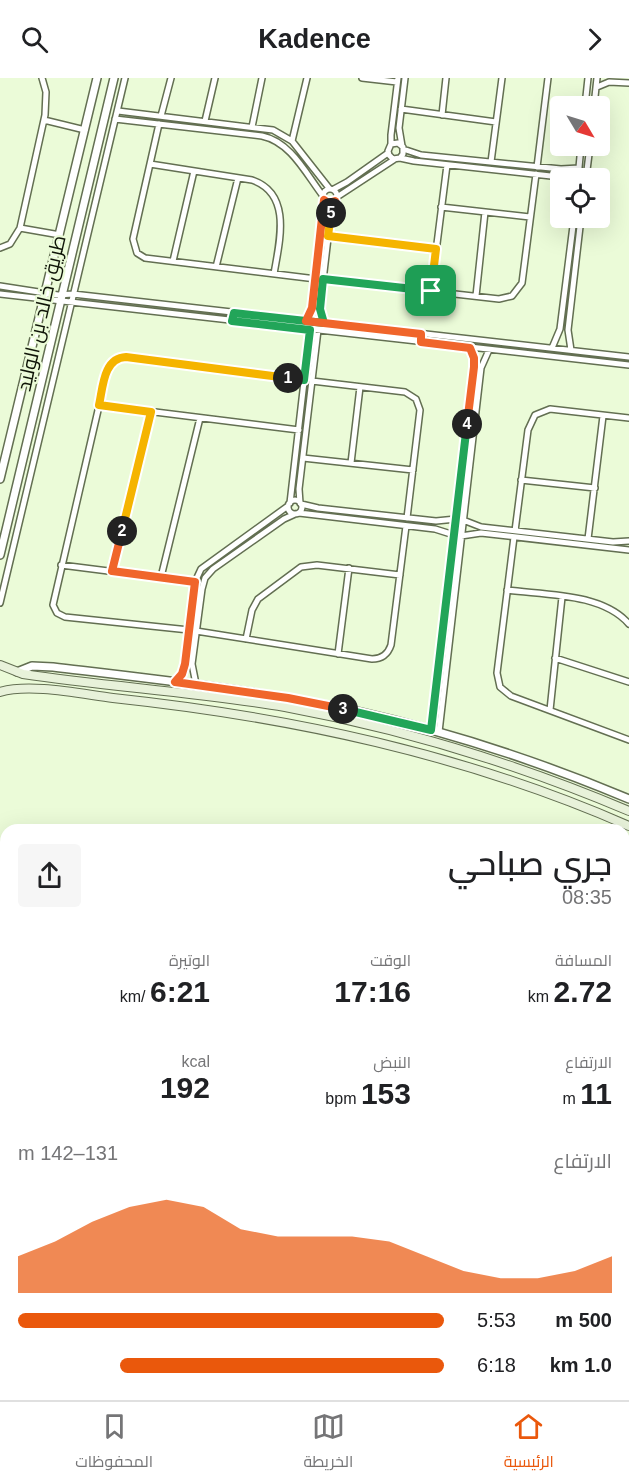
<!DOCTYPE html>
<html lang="ar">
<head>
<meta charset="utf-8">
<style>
	body { margin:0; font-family:Arial,Cairo,sans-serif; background:#f6f6f6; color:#202124; direction:rtl; height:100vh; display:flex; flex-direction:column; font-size:22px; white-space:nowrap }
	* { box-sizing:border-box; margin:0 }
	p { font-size:20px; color:#757577 }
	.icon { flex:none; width:33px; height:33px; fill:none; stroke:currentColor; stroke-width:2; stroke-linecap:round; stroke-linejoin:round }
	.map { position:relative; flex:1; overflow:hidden; direction:ltr }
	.panel { position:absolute; left:0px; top:746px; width:630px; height:578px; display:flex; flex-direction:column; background:#fff; border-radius:18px 18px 0 0; box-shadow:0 6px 24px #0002; direction:rtl }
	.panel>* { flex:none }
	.needle { width:39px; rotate:128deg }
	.controls { position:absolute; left:550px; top:18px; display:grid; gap:12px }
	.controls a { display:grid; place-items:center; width:60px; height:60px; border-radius:6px; background:#fff; box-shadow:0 6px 24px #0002; font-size:30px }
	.pin { position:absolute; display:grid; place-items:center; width:51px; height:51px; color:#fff; margin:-26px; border-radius:12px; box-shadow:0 3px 9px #0006 }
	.km { position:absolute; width:30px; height:30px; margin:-15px; border-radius:50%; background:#222; color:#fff; font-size:16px; line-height:30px; text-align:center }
	.round { display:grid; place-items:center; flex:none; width:63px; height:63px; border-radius:6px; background:#f6f6f6 }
	.overview { display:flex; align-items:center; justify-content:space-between; height:102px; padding:0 18px }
	h1 { font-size:33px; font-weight:600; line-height:45px }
	.figures { display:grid; grid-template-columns:repeat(3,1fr); gap:9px; height:102px; padding:6px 18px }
	.figures div { display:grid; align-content:center }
	.figures b { font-size:30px; font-weight:600 }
	.figures small { font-size:16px; font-weight:400 }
	.figures p { font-size:16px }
	.chart { height:168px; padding:12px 18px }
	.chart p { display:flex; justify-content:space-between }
	.chart svg { width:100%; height:108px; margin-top:6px; fill:#ea580c; opacity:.7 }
	ul { padding:0 18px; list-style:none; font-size:20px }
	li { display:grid; grid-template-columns:96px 72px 1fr; align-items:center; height:45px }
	li i { height:15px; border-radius:8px; background:#ea580c }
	header { display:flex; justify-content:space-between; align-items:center; height:78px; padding:0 18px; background:#fff; font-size:27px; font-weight:600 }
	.menu { display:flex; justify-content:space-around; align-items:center; height:84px; border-top:2px solid #e0e0e0; background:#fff; font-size:16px; color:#757577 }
	.menu a { display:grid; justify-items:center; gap:3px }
	.menu .current { color:#ea580c }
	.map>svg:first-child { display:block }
</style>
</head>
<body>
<header><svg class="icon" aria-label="forward" viewBox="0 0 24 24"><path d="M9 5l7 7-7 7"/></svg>Kadence<svg class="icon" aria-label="search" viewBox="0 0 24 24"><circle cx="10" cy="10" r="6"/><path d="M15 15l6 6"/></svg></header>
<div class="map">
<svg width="629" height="1322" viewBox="0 0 629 1322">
	<rect width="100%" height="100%" fill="#ebfbd8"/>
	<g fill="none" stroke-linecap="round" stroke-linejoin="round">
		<defs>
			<path id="minor" d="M362 0 397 4
				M597 9 609 4 629 5
				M585 28 588 0
				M594 28 597 0
				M401 31 496 44
				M118 33 273 52 292 63 329 110
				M442 37 446 0
				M161 38 171 0
				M115 41 262 58C291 64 306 96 323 118
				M44 42 85 52
				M205 43 215 0
				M159 46 133 161 137 175 145 180 316 201
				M252 49 262 0
				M292 63 307 0
				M391 66 398 65 403 69V76L400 80 393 81 389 77 388 73 391 66V57L398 0
				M402 68 399 50 405 0
				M403 71 421 77 561 91 579 90
				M400 80 414 83 569 100
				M491 84 502 0
				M150 86 252 102C293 116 279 165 274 196
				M537 89 548 0
				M578 100 581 68
				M586 100 590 68
				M323 118a7 7 0 1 1 14 0a7 7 0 1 1-14 0Z
				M334 111 347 104 388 75
				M337 119 395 81
				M441 129 530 139
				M20 150 60 157
				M328 158 436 171
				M0 170 10 166 20 150 45 37 46 14 42 0
				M173 183 194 93
				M216 189 238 100
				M323 201 499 221 512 218 522 205 536 96
				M0 208 58 217 73 216 629 279
				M431 213 447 87
				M0 216 629 287
				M476 218 485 134
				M306 243 313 226 324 122
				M324 245 320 228 330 143 335 123
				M552 270 560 251 574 140
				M571 272 568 252 581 140
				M312 303 405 314 416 321 420 332 407 440
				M99 327 299 352
				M303 380 413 392
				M351 385 360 309
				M521 402 595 410
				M288 429a7 7 0 1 1 14 0a7 7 0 1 1-14 0Z
				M290 425 310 252
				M300 425 299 411 318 252
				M301 426 318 430 436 443 456 441
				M299 435 435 451 454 457
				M463 442 481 449 613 464 629 463
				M515 453 528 352 535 337 550 331 629 340
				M461 458 481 455 629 472
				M514 459 497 595 500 609 511 618 629 662
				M588 461 603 338
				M61 487 195 504
				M113 493 151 334
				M161 499 200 340
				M507 512C546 517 602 515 629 546
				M0 525 125 0
				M189 552 65 539 57 535 53 527 108 289 114 282 126 279 304 302
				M196 553 372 581C382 581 388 576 391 567L406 448
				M246 561 252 532 258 521 301 489 317 487 400 497
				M338 576 349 490
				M555 580 629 604
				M175 604 182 596 185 586 195 504 201 491 288 428
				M196 606 192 586 202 511 205 500 213 491 284 441 295 436
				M550 632 562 519
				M431 652 474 289V281L470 270
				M439 654 481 290 489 272
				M0 795 6 797
				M0 849 6 852
				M0 1000 6 1003"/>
			<path id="tertiary" d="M0 401 97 0
				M0 477 114 0
				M17 594 32 588 53 589C154 601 256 612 356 633 449 654 541 684 629 721"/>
			<path id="secondary" d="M0 587 23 596C110 609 198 614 285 629 404 651 518 686 629 733
				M0 614C30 605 81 616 113 620 291 639 465 676 629 748"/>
		</defs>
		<use href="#minor" stroke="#636f52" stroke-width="8"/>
		<use href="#tertiary" stroke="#636f52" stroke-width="10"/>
		<use href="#secondary" stroke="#636f52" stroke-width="10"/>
		<use href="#minor" stroke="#fff" stroke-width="5"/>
		<use href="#tertiary" stroke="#fff" stroke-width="7"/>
		<use href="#secondary" stroke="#e8f2da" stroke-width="8"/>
	</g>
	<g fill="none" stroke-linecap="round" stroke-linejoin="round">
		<defs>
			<path id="split-1" d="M288 300 304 302 310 252 232 243 234 235 324 245 320 231 323 201 431 213"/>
			<path id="split-2" d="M122 453 151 334 99 327C103 310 103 280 126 279L288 300"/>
			<path id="split-3" d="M122 453 112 493 195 504 185 586 182 596 175 604 288 620 343 631"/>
			<path id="split-4" d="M343 631 431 652 467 346"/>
			<path id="split-5" d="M331 135 335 123 328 125 324 122 312 230 306 243 421 256V264L470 270 474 280V289L467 346"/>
			<path id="split-6" d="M331 135 328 158 436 171 431 213"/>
		</defs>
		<use href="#split-1" stroke="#fff" stroke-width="12"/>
		<use href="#split-2" stroke="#fff" stroke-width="12"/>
		<use href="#split-3" stroke="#fff" stroke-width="12"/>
		<use href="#split-4" stroke="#fff" stroke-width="12"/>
		<use href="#split-5" stroke="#fff" stroke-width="12"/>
		<use href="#split-6" stroke="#fff" stroke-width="12"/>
		<use href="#split-1" stroke="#22a559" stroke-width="8"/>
		<use href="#split-2" stroke="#f5b400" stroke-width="8"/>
		<use href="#split-3" stroke="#f0652b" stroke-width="8"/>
		<use href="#split-4" stroke="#22a559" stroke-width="8"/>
		<use href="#split-5" stroke="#f0652b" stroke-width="8"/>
		<use href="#split-6" stroke="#f5b400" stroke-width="8"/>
	</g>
	<g text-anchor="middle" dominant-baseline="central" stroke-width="4.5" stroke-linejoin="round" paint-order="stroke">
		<g font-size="20" fill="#0f1408" stroke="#ebfbd8">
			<text transform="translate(41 235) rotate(-77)">طريق خالد بن الوليد</text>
		</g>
	</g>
</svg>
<div class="controls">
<a><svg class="needle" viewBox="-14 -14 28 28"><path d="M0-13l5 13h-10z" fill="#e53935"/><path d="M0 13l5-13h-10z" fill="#757577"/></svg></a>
<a><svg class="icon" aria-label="locate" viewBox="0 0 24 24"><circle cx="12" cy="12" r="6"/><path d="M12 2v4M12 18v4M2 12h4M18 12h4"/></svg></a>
</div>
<div class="pin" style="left:431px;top:213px;background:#1e9e55"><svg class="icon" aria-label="arrive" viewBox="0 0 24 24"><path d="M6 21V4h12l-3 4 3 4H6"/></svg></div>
<b class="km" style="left:288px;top:300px">1</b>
<b class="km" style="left:122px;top:453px">2</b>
<b class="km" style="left:343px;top:631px">3</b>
<b class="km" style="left:467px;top:346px">4</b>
<b class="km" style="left:331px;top:135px">5</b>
<section class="panel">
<div class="overview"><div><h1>جري صباحي</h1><p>08:35</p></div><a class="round"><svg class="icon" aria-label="share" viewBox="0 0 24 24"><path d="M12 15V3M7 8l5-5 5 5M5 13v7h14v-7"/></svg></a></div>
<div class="figures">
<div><p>المسافة</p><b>2.72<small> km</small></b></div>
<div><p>الوقت</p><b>17:16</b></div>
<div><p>الوتيرة</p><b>6:21<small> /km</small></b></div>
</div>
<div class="figures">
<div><p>الارتفاع</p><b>11<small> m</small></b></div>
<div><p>النبض</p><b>153<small> bpm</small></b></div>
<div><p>kcal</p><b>192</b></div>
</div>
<div class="chart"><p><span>الارتفاع</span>131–142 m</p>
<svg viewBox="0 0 160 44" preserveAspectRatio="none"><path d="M0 44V29L10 23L20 15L30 9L40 6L50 9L60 18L70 21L80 21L90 21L100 23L110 29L120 35L130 38L140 38L150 35L160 29V44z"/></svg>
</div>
<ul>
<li><b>500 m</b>5:53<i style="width:100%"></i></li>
<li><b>1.0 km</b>6:18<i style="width:76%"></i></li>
</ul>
</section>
</div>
<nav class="menu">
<a class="current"><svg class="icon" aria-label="home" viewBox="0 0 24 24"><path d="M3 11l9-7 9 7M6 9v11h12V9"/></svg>الرئيسية</a>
<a><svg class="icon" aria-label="map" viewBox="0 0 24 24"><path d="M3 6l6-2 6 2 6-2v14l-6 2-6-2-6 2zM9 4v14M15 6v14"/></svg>الخريطة</a>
<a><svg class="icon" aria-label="saved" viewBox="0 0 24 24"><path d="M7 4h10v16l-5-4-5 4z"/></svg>المحفوظات</a>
</nav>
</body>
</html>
